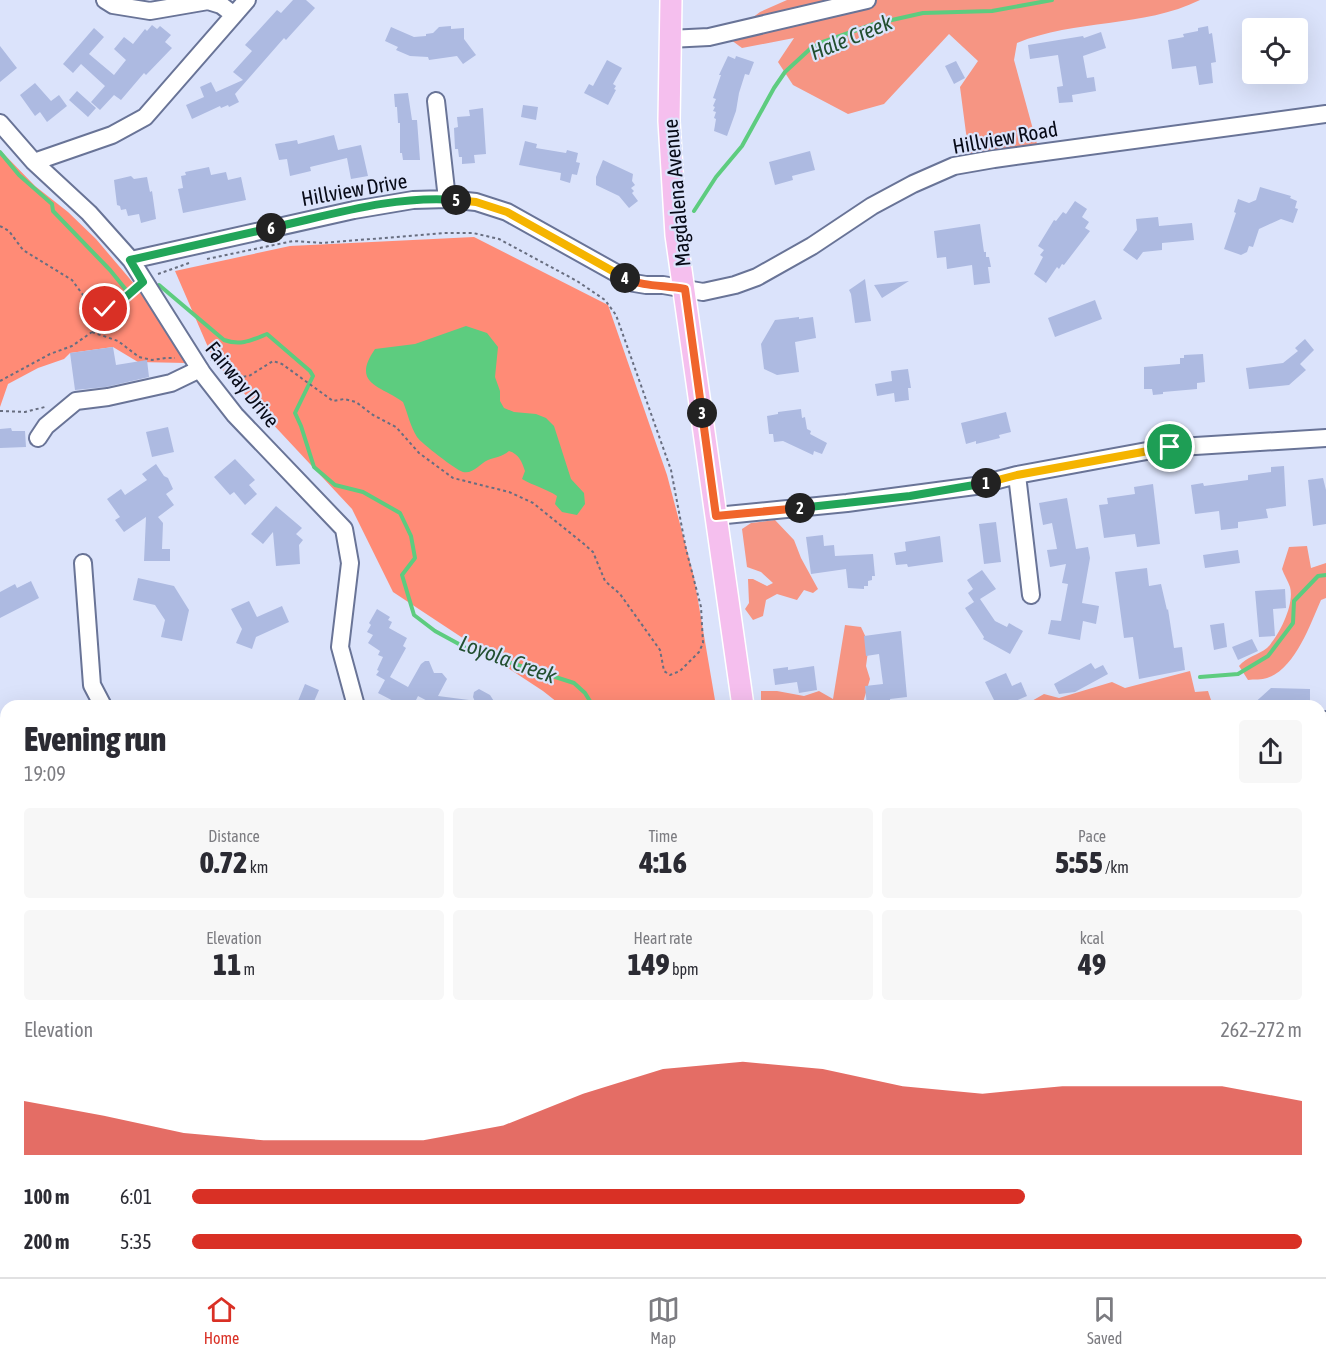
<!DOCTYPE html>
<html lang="en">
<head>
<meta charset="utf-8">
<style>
	body { margin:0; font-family:"Asap Condensed",sans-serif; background:#f7f7f7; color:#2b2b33; height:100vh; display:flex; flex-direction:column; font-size:22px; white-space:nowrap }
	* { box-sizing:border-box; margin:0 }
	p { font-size:20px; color:#7c7c81 }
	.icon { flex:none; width:33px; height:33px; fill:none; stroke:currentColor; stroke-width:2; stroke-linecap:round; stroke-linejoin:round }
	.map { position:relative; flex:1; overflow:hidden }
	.side { position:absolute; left:0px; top:700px; width:1326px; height:578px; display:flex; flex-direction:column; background:#fff; border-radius:18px 18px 0 0; box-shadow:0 6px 24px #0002 }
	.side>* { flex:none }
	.controls { position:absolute; left:1242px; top:18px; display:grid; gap:12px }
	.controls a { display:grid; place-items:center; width:66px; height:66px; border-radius:6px; background:#fff; box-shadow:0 6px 24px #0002; font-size:30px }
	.pin { position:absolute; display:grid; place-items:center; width:51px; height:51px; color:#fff; margin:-26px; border:3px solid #fff; border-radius:50%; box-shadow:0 2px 6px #0007 }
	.km { position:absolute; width:30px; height:30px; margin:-15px; border-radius:50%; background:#222; color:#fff; font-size:16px; line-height:30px; text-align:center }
	.round { display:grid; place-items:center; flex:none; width:63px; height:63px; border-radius:6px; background:#f7f7f7 }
	.summary { display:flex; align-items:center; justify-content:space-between; height:102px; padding:0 24px }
	h1 { font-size:33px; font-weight:800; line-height:45px }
	.stats { display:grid; grid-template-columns:repeat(3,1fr); gap:9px; height:102px; padding:6px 24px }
	.stats div { display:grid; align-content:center; border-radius:6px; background:#f7f7f7; text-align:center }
	.stats b { font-size:30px; font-weight:800 }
	.stats small { font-size:16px; font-weight:400 }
	.stats p { font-size:16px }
	.chart { height:168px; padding:12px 24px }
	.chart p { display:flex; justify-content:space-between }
	.chart svg { width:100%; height:108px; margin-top:6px; fill:#d93025; opacity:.7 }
	ul { padding:0 24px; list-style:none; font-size:20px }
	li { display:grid; grid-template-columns:96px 72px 1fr; align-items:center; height:45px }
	li i { height:15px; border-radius:8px; background:#d93025 }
	.dock { display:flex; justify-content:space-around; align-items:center; height:84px; border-top:2px solid #e1e1e2; background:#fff; font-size:16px; color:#7c7c81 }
	.dock a { display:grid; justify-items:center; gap:3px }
	.dock .on { color:#d93025 }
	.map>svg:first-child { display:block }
</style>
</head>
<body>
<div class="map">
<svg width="1326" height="1277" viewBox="0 0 1326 1277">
	<rect width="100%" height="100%" fill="#dbe3fb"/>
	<path fill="#cdd6f2" d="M841 1272H1261V1277H842Z"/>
	<path fill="#ff8b76" d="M0 150 35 186 68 212 96 239 141 292 187 363 138 362 113 347 70 353 64 359 38 368 8 384 0 407Z
		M474 237 608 305 667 475 694 577 716 706H562L543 691 393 592 352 509 214 361 175 271 290 246Z"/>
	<path fill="#f69583" d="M787 0H1200C1143 28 1075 19 1017 43L1014 60 1037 144 969 156 960 87 978 61 949 34 884 104 848 114 793 85 778 62 794 38 742 48 727 37 760 12Z
		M775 520 794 540 801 558 818 589 813 593 804 590 797 600 777 594 766 600 763 616 753 620 745 609 749 603 748 579H753L767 586 773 583 761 572 747 567 742 529 751 523Z
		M1307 546 1311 568 1326 563V598L1321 600C1310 625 1295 669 1267 678 1262 680 1254 679 1248 680L1239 666C1246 657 1258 655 1267 648 1279 636 1295 604 1290 587 1288 581 1284 575 1282 569L1289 547Z
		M845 625 861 627 869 644 866 666 870 679 862 706H761V691H777L804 696 819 691 833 699Z
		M1190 671 1195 692 1208 691 1211 700 1198 706 1153 703 1145 706H1023L1044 694 1059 698 1112 682 1125 688Z"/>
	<path fill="#5dcc7f" d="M466 326 487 333 498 347 495 377 500 391V401L504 408 514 412 536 414 546 418 554 426 571 479 584 493 585 504 577 515 562 512 555 504 557 496C547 489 534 486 522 479L525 471C522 462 519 454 509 451 502 457 495 457 488 460 479 464 474 474 463 472 456 470 421 443 417 437 410 426 408 414 403 402 380 385 351 384 375 349L415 344Z"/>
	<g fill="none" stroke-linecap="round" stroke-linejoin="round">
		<path stroke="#5dcc7f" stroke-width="4" d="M0 152 19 175 52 204 53 211 110 270 127 291
			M694 211 716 177 742 146 774 88 785 72 810 49 820 43 874 24 923 13 992 11 1052 0
			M159 285 224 340C241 346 252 340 267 334L310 371 313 376 295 413 301 426 314 467 335 485 363 492 400 513 411 536 415 558 402 575 414 615 435 631 468 649 574 683 585 693 593 706
			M1200 677 1238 674 1268 656 1293 623 1294 601 1318 576 1326 575
			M1049 706 1056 703
			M913 1272V1277"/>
	</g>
	<path fill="#adbae1" d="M293 0H306L315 8 286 40 284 38 235 94 239 102 229 107 228 105 221 108 220 106 192 119 186 105 204 97 200 87 211 82 216 92 243 80 233 72 252 51 245 45 277 10 281 13Z
		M152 25 157 29 160 26 171 35 165 42 172 48 146 75 144 73 121 100 114 95 100 110 91 102 105 86 81 64 73 73 63 64 94 28 104 37 89 54 114 75 126 60 114 49 124 37 133 44 145 29 147 31Z
		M451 26V29L464 28V39L476 55 463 64 457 56 429 60 428 57 410 56 396 50 398 47 385 41 391 27 414 37 426 36V34L433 33 439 27Z
		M1208 26 1209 34 1212 33 1216 62 1211 63 1213 83 1199 85 1196 66 1172 69 1168 40 1184 37 1183 34 1198 31V28Z
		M1101 32 1106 48 1083 56 1087 78 1094 77 1096 91 1072 95 1073 102 1059 103 1057 87 1063 86 1058 55 1030 59 1028 45 1083 36 1084 38Z
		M0 46 17 68 0 82Z
		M728 56 735 59 736 56 754 62 749 75 745 74 739 93 736 111 727 136 714 131 716 119 714 118 716 112 713 111 715 107 713 106 716 99 713 98 721 75H719Z
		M607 60 622 68 613 84 616 86 614 89 616 90 608 105 584 93 589 84 593 86Z
		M956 61 965 78 954 84 945 66Z
		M35 83 51 101 59 95 67 106 47 122 40 112 35 116 20 95Z
		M77 91 96 108 88 117 69 100Z
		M408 93 412 120H417L420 160H403L402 153H400V123H398L397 107H395L394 94Z
		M523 105 538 107 536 120 521 117Z
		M483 108 486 154 474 155 475 163 462 164V157H459L458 149H455L454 128 458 127 457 117 470 116 469 110Z
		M334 135 338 150 361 145 368 176 351 179 347 158 310 167 311 171 290 176 287 159 279 160 275 144 297 140 298 144Z
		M525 141 537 144 536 148 566 153 567 150 578 153 576 162 580 163 577 175 572 174 570 183 560 180 561 173 519 165Z
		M810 151 815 170 792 176 793 180 775 185 769 162Z
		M603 160 633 174 632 181 635 185 631 188 634 191 632 193 638 201 629 208 619 196 596 185V177Z
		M209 167 211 175 226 172 228 180 241 177 246 200 183 213 178 189 183 188 181 176 186 175 185 172Z
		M131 176 134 179 147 177 150 192 152 191 156 219 141 223 139 214 128 216 126 209 121 210 120 206 117 205 114 180Z
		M1260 187 1291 196 1290 198 1297 201 1295 208 1298 209 1293 223 1281 219 1259 229 1253 247 1249 246 1247 252 1241 255 1224 249 1236 213 1234 212 1238 199 1249 203 1256 200Z
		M1075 201 1087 209 1082 217 1089 222 1085 228 1090 231 1064 265 1062 264 1059 269 1057 267 1046 283 1034 274 1043 257 1040 255 1044 250 1038 246 1054 220 1056 221 1063 212 1066 214Z
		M1158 217 1159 226 1192 223 1194 240 1162 243V250L1143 252 1137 260 1123 250 1137 230 1136 219Z
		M980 224 984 252H986V257H989L991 267H988L990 283 974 285 972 265 947 269 946 257 937 258 934 231Z
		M865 279 871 321 855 323 851 294 849 290Z
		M909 281 882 298 874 285Z
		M1095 300 1102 319 1055 337 1048 318Z
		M799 317V319L813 317 816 338 795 342 799 372 777 375 764 369 761 344 775 320Z
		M1305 339 1314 350 1300 364 1306 370 1289 385 1249 389 1246 368 1283 363 1298 351 1295 348Z
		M113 347 116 365 147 360 149 377 106 387 75 390 70 353Z
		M1203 354 1205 382 1197 383V389L1163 392V394L1153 395 1152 389H1144V367L1180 364V358H1184V355Z
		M908 369 911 388H908L909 400 895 402 894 393 877 396 875 384 892 381 891 371Z
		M801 409 802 418 805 417 807 429 811 431 810 434 827 443 822 454 814 451 813 455 783 441 774 442 773 434H769L767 416 778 414V412Z
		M1006 412 1011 432 999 435 1000 438 976 444V441L966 444 961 423Z
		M168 427 174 452 152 457 146 432Z
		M11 428 12 431H25L26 447 0 448V429Z
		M235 459 255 480 249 485 257 494 245 505 234 492 230 495 214 477Z
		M156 464 164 476 168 478 173 489 166 494 174 505 158 517 163 523 162 549H170V561H144L146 517 124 532 115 520 120 517 107 499 121 489 125 495 147 480 142 474Z
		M1284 466 1286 506 1266 509 1268 518 1238 522V528L1221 530 1219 511 1195 514 1191 485 1203 483 1204 486 1248 480V475L1271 472V467Z
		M1323 478 1326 490V524L1313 526 1308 480Z
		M1153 484 1160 544 1137 547 1135 534 1104 538 1099 505 1108 504 1107 498 1135 494 1134 487Z
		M1067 498 1076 549 1088 547 1090 558 1082 603 1099 606 1096 624 1083 621 1080 640 1048 634 1051 620 1061 621 1068 584 1062 583 1066 564 1050 567 1047 550 1057 549 1052 523 1043 525 1039 503Z
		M276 506 302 528 296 534 303 540 299 545 300 564 276 566 273 532 263 544 251 534Z
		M996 522 1001 562 984 564 979 524Z
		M823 535 824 546 834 545 835 556 873 554 875 576H872V580L868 581V586H864V589L848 588 846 569 811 574 806 537Z
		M940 536 943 562 908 567 907 564 896 565 894 553 906 551 905 542Z
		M1238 550 1240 563 1205 568 1203 555Z
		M1147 568 1149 586 1161 584 1167 610 1168 609 1174 648 1182 647 1185 670 1139 679 1133 637 1124 638 1115 572Z
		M982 570 996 589 980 599 995 621 1007 627 1009 623 1023 631 1010 654 983 639 984 637 965 608 974 602 968 593 973 589 967 580Z
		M138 578 174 586 189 610 182 641 161 637 165 620 155 605 133 600Z
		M31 581 39 598 0 618V592L15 584 17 588Z
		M1285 589 1286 608 1273 609 1275 636 1259 637 1255 591Z
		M249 601 257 617 282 606 289 622 256 637 252 649 236 643 242 629 231 609Z
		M377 609 390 617 388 620 392 622 389 628 407 638 403 646 406 648 390 677 408 687 421 664 425 661H429L434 673H442L447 679 438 696 469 700V706H437L418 696 413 706H403L378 693 385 680 376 675 379 671 377 670 383 657 378 655 380 651 368 643 373 635 367 632 371 625 369 623Z
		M1224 623 1227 647 1214 650 1210 625Z
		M901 631 907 697 890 699 891 706H867L865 686 883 684 879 654 866 656 864 636Z
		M1252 639 1258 651 1238 660 1232 647Z
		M1091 663 1095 669 1103 665 1108 674 1075 692 1059 694 1054 684Z
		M814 666 817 690 799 693 797 682 775 685 773 669 788 667V670Z
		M1006 673 1012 686 1021 682 1027 696 1004 706H997L985 682Z
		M305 684 319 690 312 706H296Z
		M1271 688 1310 689V700L1286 701 1281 706H1251Z
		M479 689 490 695 497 706H477L473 697 474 692Z"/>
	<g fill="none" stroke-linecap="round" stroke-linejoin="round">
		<defs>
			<path id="minor" d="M105 0 113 5 150 11 208 1 221 5 234 15 247 0
				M669 39 709 37 867 0
				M436 101 447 199
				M0 123 34 162 89 213 131 260 203 374 235 415 344 529 350 563 340 647 356 706
				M34 162 112 135 145 117 234 15
				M131 260 354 210 413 200 447 199 476 202 507 212 634 283 646 285H663L703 292 735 285 757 277 812 246 872 206 913 184 954 166 994 159 1326 114
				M38 438 46 426 76 401 108 397 171 383 200 369
				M1017 475 1031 595
				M716 516 847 503 975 486 1017 475 1163 448 1326 438
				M83 563 92 685 103 706
				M1320 725 1326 720
				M1320 977 1326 991
				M0 1057 6 1056
				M552 1272 555 1277
				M865 1272V1277
				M1016 1272 1018 1274 1024 1272
				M1241 1272 1243 1277
				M103 1277 105 1272
				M897 1277V1272
				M949 1277 951 1272"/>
			<path id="major" d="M671 0 669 121 676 235 743 706
				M820 1272 821 1277"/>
		</defs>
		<use href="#minor" stroke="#697497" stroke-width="20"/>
		<use href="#major" stroke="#fff" stroke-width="24"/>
		<path stroke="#686e80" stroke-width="2" stroke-dasharray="3 3" stroke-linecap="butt" d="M0 226 9 231 23 250 72 280 97 314 119 303 134 291
			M207 259 293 241 323 243 444 233H473L499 239 577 281 605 300 616 315 671 470 686 549 701 607 703 643 699 652 680 671 670 675 664 671 660 650 620 594 605 581 593 552 584 544 533 503 509 492 453 478 419 453 396 427 373 415 356 402 344 399 333 401 282 364 273 361 249 376 240 377 219 360H210
			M158 274 189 263
			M92 332 118 341 139 357 152 360 166 358H175
			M0 381 50 354 72 346 92 332 97 314
			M0 411 25 412 45 407"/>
		<use href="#minor" stroke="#fff" stroke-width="16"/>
		<use href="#major" stroke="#f5bfee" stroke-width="21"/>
	</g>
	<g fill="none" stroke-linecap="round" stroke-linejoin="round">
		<defs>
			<path id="split-1" d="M986 483 1017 475 1170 447"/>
			<path id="split-2" d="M800 508 910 496 986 483"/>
			<path id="split-3" d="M702 413 716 516 800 508"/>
			<path id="split-4" d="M625 278C643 287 665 285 685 289L702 413"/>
			<path id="split-5" d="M456 200 476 202 507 212 625 278"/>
			<path id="split-6" d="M271 228C331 215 394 195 456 200"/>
			<path id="split-7" d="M105 309 119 303 143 282 130 260 271 228"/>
		</defs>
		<use href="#split-1" stroke="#fff" stroke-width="12"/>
		<use href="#split-2" stroke="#fff" stroke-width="12"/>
		<use href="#split-3" stroke="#fff" stroke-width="12"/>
		<use href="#split-4" stroke="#fff" stroke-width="12"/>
		<use href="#split-5" stroke="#fff" stroke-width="12"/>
		<use href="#split-6" stroke="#fff" stroke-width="12"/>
		<use href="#split-7" stroke="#fff" stroke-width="12"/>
		<use href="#split-1" stroke="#f5b400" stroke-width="8"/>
		<use href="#split-2" stroke="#22a559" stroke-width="8"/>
		<use href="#split-3" stroke="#f0652b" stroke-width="8"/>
		<use href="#split-4" stroke="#f0652b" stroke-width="8"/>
		<use href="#split-5" stroke="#f5b400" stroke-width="8"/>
		<use href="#split-6" stroke="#22a559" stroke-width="8"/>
		<use href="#split-7" stroke="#22a559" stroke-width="8"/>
	</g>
	<g text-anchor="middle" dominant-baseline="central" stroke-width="4.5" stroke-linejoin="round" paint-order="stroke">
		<g font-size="21" fill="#070a17" stroke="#dbe3fb">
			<text transform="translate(1005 137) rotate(-10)">Hillview Road</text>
			<text transform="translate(354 189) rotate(-10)">Hillview Drive</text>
			<text transform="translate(676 193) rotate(-95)">Magdalena Avenue</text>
			<text transform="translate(243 384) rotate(51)">Fairway Drive</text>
		</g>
		<g font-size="22" font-style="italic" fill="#224f30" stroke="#dbe3fb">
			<text transform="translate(851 37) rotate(-22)">Hale Creek</text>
			<text transform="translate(508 659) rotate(20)">Loyola Creek</text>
		</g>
	</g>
</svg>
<div class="controls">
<a><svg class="icon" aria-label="locate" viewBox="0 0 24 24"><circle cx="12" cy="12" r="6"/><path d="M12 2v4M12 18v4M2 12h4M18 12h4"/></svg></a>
</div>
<div class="pin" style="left:1170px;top:447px;background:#1e9e55"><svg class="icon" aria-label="arrive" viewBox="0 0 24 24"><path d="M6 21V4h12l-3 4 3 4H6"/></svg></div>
<div class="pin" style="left:105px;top:309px;background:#d93025"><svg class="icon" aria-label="check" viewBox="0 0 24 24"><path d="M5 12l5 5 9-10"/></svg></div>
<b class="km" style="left:986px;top:483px">1</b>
<b class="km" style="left:800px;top:508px">2</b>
<b class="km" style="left:702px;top:413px">3</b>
<b class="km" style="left:625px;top:278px">4</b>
<b class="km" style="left:456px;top:200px">5</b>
<b class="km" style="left:271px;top:228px">6</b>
<section class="side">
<div class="summary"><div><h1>Evening run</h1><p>19:09</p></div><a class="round"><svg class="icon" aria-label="share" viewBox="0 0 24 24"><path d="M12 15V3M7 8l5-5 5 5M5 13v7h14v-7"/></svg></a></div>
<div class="stats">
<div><p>Distance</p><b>0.72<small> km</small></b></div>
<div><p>Time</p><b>4:16</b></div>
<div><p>Pace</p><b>5:55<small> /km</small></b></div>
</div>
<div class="stats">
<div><p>Elevation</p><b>11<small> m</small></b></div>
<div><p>Heart rate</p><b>149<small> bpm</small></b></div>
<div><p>kcal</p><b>49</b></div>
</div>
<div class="chart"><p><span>Elevation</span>262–272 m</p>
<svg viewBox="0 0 160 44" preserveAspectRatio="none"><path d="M0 44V22L10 28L20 35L30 38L40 38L50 38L60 32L70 19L80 9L90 6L100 9L110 16L120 19L130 16L140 16L150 16L160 22V44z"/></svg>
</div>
<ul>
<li><b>100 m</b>6:01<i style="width:75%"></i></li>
<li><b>200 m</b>5:35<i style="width:100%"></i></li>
</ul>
</section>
</div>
<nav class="dock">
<a class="on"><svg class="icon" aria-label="home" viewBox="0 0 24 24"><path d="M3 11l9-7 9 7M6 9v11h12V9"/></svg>Home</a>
<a><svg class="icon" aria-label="map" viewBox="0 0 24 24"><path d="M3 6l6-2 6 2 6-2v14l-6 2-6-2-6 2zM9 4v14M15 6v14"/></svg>Map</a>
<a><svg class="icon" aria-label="saved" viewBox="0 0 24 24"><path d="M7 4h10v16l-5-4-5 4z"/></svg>Saved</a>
</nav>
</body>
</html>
